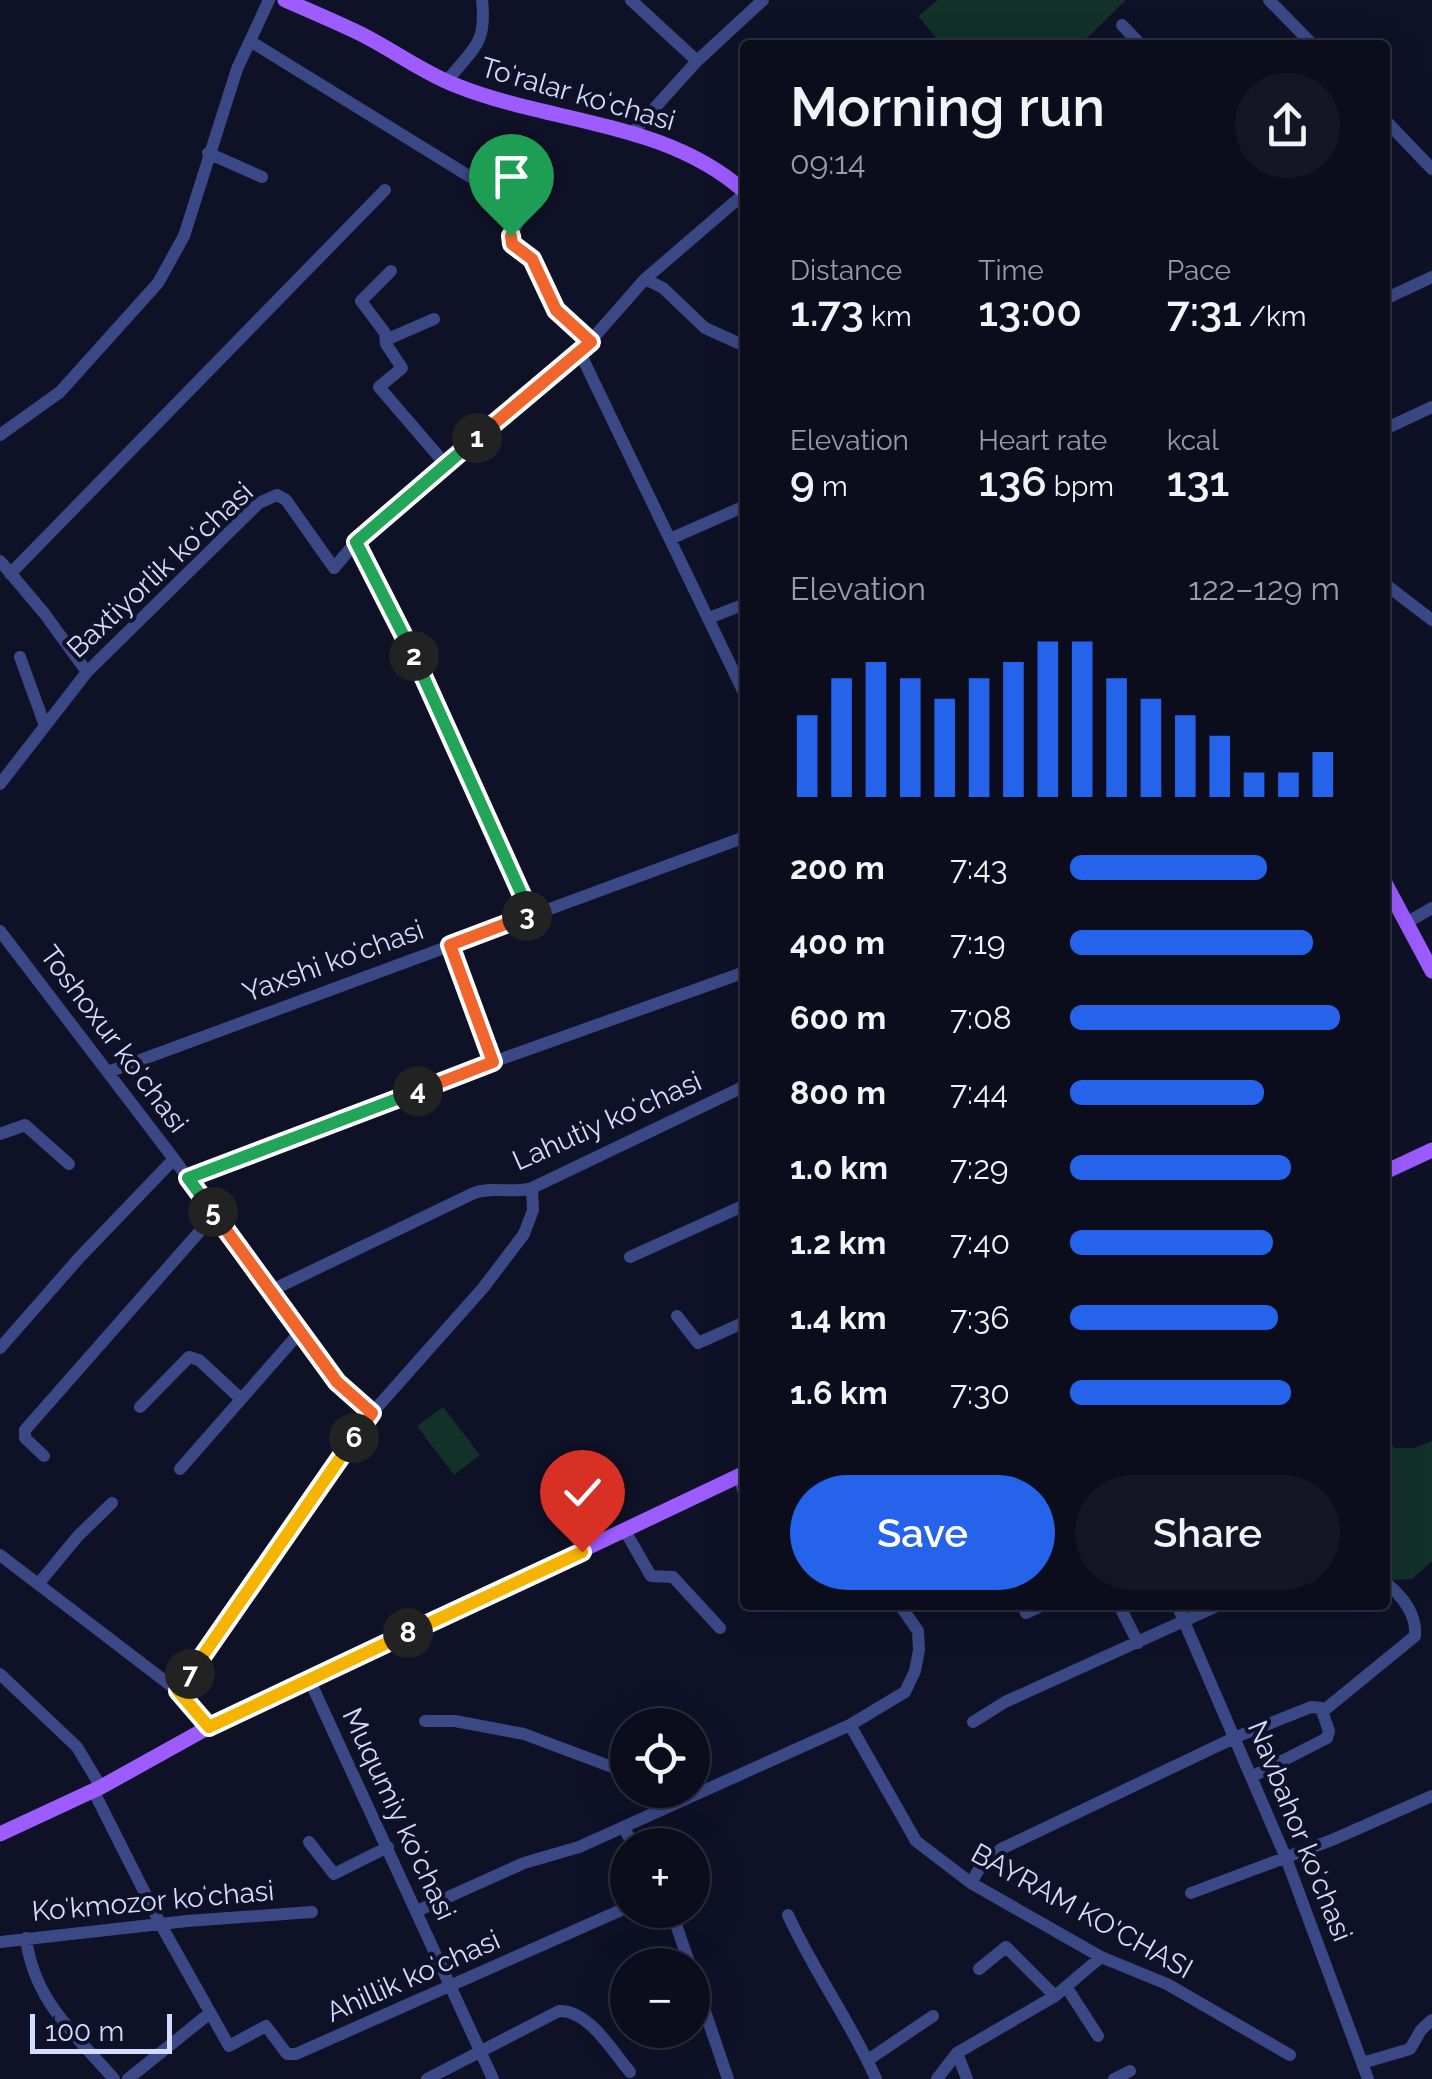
<!DOCTYPE html>
<html lang="en">
<head>
<meta charset="utf-8">
<style>
	body { margin:0; font-family:Raleway,sans-serif; background:#141626; color:#f1f3f6; height:100vh; display:flex; flex-direction:column; font-size:38px; white-space:nowrap }
	* { box-sizing:border-box; margin:0 }
	p { font-size:32px; color:#9a9ca4 }
	.icon { flex:none; width:55px; height:55px; fill:none; stroke:currentColor; stroke-width:2; stroke-linecap:round; stroke-linejoin:round }
	.map { position:relative; flex:1; overflow:hidden }
	.details { position:absolute; left:740px; top:40px; width:650px; height:1570px; display:flex; flex-direction:column; background:#0b0d1d; border-radius:10px; box-shadow:0 10px 40px #0002,0 0 0 2px #2b2d3b }
	.details>* { flex:none }
	.fabs { position:absolute; left:610px; top:1708px; display:grid; gap:20px }
	.fabs a { display:grid; place-items:center; width:100px; height:100px; border-radius:50%; background:#0b0d1d; box-shadow:0 10px 40px #0002,0 0 0 2px #2b2d3b; font-size:50px }
	.scale { position:absolute; left:30px; bottom:25px; width:142px; box-sizing:border-box; padding-left:10px; border:5px solid #d5daff; border-top:0; font-size:28px; line-height:35px; white-space:nowrap; color:#d5daff; -webkit-text-stroke:8px #0f1127; paint-order:stroke }
	.pin { position:absolute; display:grid; place-items:center; width:85px; height:85px; color:#fff; margin:-102px -42px; border-radius:50% 50% 50% 0; rotate:-45deg; box-shadow:0 0 10px #0007 }
	.pin .icon { rotate:45deg }
	.km { position:absolute; width:50px; height:50px; margin:-25px; border-radius:50%; background:#222; color:#fff; font-size:28px; line-height:50px; text-align:center }
	.round { display:grid; place-items:center; flex:none; width:105px; height:105px; border-radius:52px; background:#141626 }
	.head { display:flex; align-items:center; justify-content:space-between; height:170px; padding:0 50px }
	h1 { font-size:55px; font-weight:600; line-height:75px }
	.figures { display:grid; grid-template-columns:repeat(3,1fr); gap:15px; height:170px; padding:10px 50px }
	.figures div { display:grid; align-content:center }
	.figures b { font-size:42px; font-weight:600 }
	.figures small { font-size:28px; font-weight:400 }
	.figures p { font-size:28px }
	.chart { height:280px; padding:20px 50px }
	.chart p { display:flex; justify-content:space-between }
	.chart svg { width:100%; height:180px; margin-top:10px; stroke:#2563eb; stroke-width:6 }
	.primary-button { display:flex; gap:20px; margin-top:auto; padding:20px 50px }
	.primary-button a { flex:1; height:115px; border-radius:60px; background:#2563eb; color:#fff; font-size:40px; font-weight:600; line-height:115px; text-align:center }
	.primary-button a+a { background:#141626; color:#f1f3f6 }
	ul { padding:0 50px; list-style:none; font-size:32px }
	li { display:grid; grid-template-columns:160px 120px 1fr; align-items:center; height:75px }
	li i { height:25px; border-radius:12px; background:#2563eb }
	.map>svg:first-child { display:block }
</style>
</head>
<body>
<div class="map">
<svg width="1432" height="2079" viewBox="0 0 1432 2079">
	<rect width="100%" height="100%" fill="#0f1127"/>
	<path fill="#123129" d="M938 0H1126L1080 45H942L918 16Z
		M443 1407 480 1455 454 1475 417 1426Z
		M1432 1441V1561L1412 1579 1385 1580V1445L1389 1442 1395 1448H1414Z"/>
	<g fill="none" stroke-linecap="round" stroke-linejoin="round">
		<path stroke="#3a4986" stroke-width="12" d="M631 0 697 61 633 132
			M1269 0 1313 45
			M1122 25 1141 45
			M250 41 524 210 509 241 532 259 556 310 591 342
			M697 61 763 0
			M447 81C473 48 487 45 482 0
			M1385 120 1432 169
			M208 153 262 177
			M391 271 361 301 385 333 386 344 402 368 379 387 446 465
			M645 279 663 288 705 328 745 346
			M1385 299 1432 277
			M388 339 434 319
			M580 353 745 695
			M1385 429 1432 407
			M0 435 60 392 158 283 184 236 237 69 269 0
			M670 539 745 506
			M356 542 404 633 531 915
			M0 561 44 613 87 672
			M10 574 385 190
			M1385 584 1432 620
			M709 618 745 604
			M20 657 44 723
			M0 784 87 672 259 503 277 495 286 500 334 568 356 542 580 353 645 279 745 193
			M1406 923 1432 908
			M0 931 174 1159 337 1382 372 1413
			M450 945 493 1062
			M108 1072 745 837
			M0 1134 25 1125 69 1164
			M188 1178 493 1062 745 972
			M630 1257 745 1205
			M270 1291 474 1193C493 1186 512 1194 532 1188L745 1086
			M677 1316 698 1343 745 1322
			M0 1348 79 1258 174 1159
			M140 1407 189 1357 199 1360 241 1399
			M44 1456 25 1438V1430L215 1214
			M180 1469 300 1332
			M739 1476 745 1496
			M625 1531 651 1576 673 1577 720 1628
			M0 1555 178 1691 209 1727
			M39 1583 78 1536 112 1503
			M1023 1605 1026 1613 1043 1605
			M1119 1605 1138 1643
			M1177 1605 1286 1858 1368 2079
			M0 1674 77 1747 101 1787
			M309 1679 493 2079
			M178 1691 372 1413 483 1288 524 1234 533 1210 532 1188
			M1322 1712 1415 1636C1417 1614 1401 1595 1385 1582
			M425 1721H455L524 1734 628 1773
			M973 1722 1005 1702 1219 1605
			M850 1725 916 1841 971 1883 1101 1957 1167 1984 1290 2055
			M93 1790 161 1925 229 2046 266 2026 287 2054H296L628 1907
			M623 1827 634 1845
			M309 1842 334 1874 388 1847
			M971 1883 979 1869 1001 1849 1236 1737 1311 1707 1321 1708 1329 1731 1327 1738 1253 1776
			M1191 1893 1332 1840 1432 1796
			M671 1910 690 1965
			M417 1911 524 1863 579 1847 850 1725 905 1692 915 1671 919 1650 918 1631 900 1605
			M788 1915C814 1972 851 2022 876 2079
			M26 1938C34 2001 74 2033 114 2079
			M0 1942 187 1921 312 1912
			M979 1969 1006 1947 1055 1996
			M692 1973 728 2079
			M1067 1988 1098 2036
			M957 2053 967 2079
			M868 2060 933 2016
			M1362 2063 1410 2049 1421 2030 1432 2020
			M128 2079 210 2013
			M427 2079 559 2011C589 2010 612 2051 630 2072
			M937 2079 957 2053 1055 1996 1101 1957
			M1114 2079 1130 2071"/>
		<path stroke="#9d5cff" stroke-width="15" d="M285 0C310 11 336 22 361 34 393 50 422 72 455 85 551 124 664 120 745 192
			M1385 883 1432 971
			M1385 1172 1432 1150
			M0 1834 101 1787 209 1727 745 1473"/>
	</g>
	<g fill="none" stroke-linecap="round" stroke-linejoin="round">
		<defs>
			<path id="split-1" d="M477 438 591 342 556 310 532 259 512 244 511 236"/>
			<path id="split-2" d="M414 656 356 542 477 438"/>
			<path id="split-3" d="M414 656 531 915 527 916"/>
			<path id="split-4" d="M418 1091 493 1062 450 945 527 916"/>
			<path id="split-5" d="M213 1212 188 1178 418 1091"/>
			<path id="split-6" d="M213 1212 337 1382 372 1413 354 1438"/>
			<path id="split-7" d="M190 1674 354 1438"/>
			<path id="split-8" d="M190 1674 178 1691 209 1727 408 1633"/>
			<path id="split-9" d="M408 1633 582 1552"/>
		</defs>
		<use href="#split-1" stroke="#fff" stroke-width="20"/>
		<use href="#split-2" stroke="#fff" stroke-width="20"/>
		<use href="#split-3" stroke="#fff" stroke-width="20"/>
		<use href="#split-4" stroke="#fff" stroke-width="20"/>
		<use href="#split-5" stroke="#fff" stroke-width="20"/>
		<use href="#split-6" stroke="#fff" stroke-width="20"/>
		<use href="#split-7" stroke="#fff" stroke-width="20"/>
		<use href="#split-8" stroke="#fff" stroke-width="20"/>
		<use href="#split-9" stroke="#fff" stroke-width="20"/>
		<use href="#split-1" stroke="#f0652b" stroke-width="12"/>
		<use href="#split-2" stroke="#22a559" stroke-width="12"/>
		<use href="#split-3" stroke="#22a559" stroke-width="12"/>
		<use href="#split-4" stroke="#f0652b" stroke-width="12"/>
		<use href="#split-5" stroke="#22a559" stroke-width="12"/>
		<use href="#split-6" stroke="#f0652b" stroke-width="12"/>
		<use href="#split-7" stroke="#f5b400" stroke-width="12"/>
		<use href="#split-8" stroke="#f5b400" stroke-width="12"/>
		<use href="#split-9" stroke="#f5b400" stroke-width="12"/>
	</g>
	<g text-anchor="middle" dominant-baseline="central" stroke-width="8" stroke-linejoin="round" paint-order="stroke">
		<g font-size="28" fill="#d5daff" stroke="#0f1127">
			<text transform="translate(578 94) rotate(16)">Toʻralar koʻchasi</text>
			<text transform="translate(160 570) rotate(-43)">Baxtiyorlik koʻchasi</text>
			<text transform="translate(333 961) rotate(-20)">Yaxshi koʻchasi</text>
			<text transform="translate(114 1039) rotate(53)">Toshoxur koʻchasi</text>
			<text transform="translate(607 1121) rotate(-24)">Lahutiy koʻchasi</text>
			<text transform="translate(399 1814) rotate(65)">Muqumiy koʻchasi</text>
			<text transform="translate(1300 1831) rotate(68)">Navbahor koʻchasi</text>
			<text transform="translate(153 1901) rotate(-5)">Koʻkmozor koʻchasi</text>
			<text transform="translate(1082 1911) rotate(29)">BAYRAM KO'CHASI</text>
			<text transform="translate(413 1976) rotate(-24)">Ahillik koʻchasi</text>
		</g>
	</g>
</svg>
<div class="fabs">
<a><svg class="icon" aria-label="locate" viewBox="0 0 24 24"><circle cx="12" cy="12" r="6"/><path d="M12 2v4M12 18v4M2 12h4M18 12h4"/></svg></a>
<a>+</a>
<a>−</a>
</div>
<div class="scale">100 m</div>
<div class="pin" style="left:511px;top:236px;background:#1e9e55"><svg class="icon" aria-label="arrive" viewBox="0 0 24 24"><path d="M6 21V4h12l-3 4 3 4H6"/></svg></div>
<div class="pin" style="left:582px;top:1552px;background:#d93025"><svg class="icon" aria-label="check" viewBox="0 0 24 24"><path d="M5 12l5 5 9-10"/></svg></div>
<b class="km" style="left:477px;top:438px">1</b>
<b class="km" style="left:414px;top:656px">2</b>
<b class="km" style="left:527px;top:916px">3</b>
<b class="km" style="left:418px;top:1091px">4</b>
<b class="km" style="left:213px;top:1212px">5</b>
<b class="km" style="left:354px;top:1438px">6</b>
<b class="km" style="left:190px;top:1674px">7</b>
<b class="km" style="left:408px;top:1633px">8</b>
<section class="details">
<div class="head"><div><h1>Morning run</h1><p>09:14</p></div><a class="round"><svg class="icon" aria-label="share" viewBox="0 0 24 24"><path d="M12 15V3M7 8l5-5 5 5M5 13v7h14v-7"/></svg></a></div>
<div class="figures">
<div><p>Distance</p><b>1.73<small> km</small></b></div>
<div><p>Time</p><b>13:00</b></div>
<div><p>Pace</p><b>7:31<small> /km</small></b></div>
</div>
<div class="figures">
<div><p>Elevation</p><b>9<small> m</small></b></div>
<div><p>Heart rate</p><b>136<small> bpm</small></b></div>
<div><p>kcal</p><b>131</b></div>
</div>
<div class="chart"><p><span>Elevation</span>122–129 m</p>
<svg viewBox="0 0 160 44" preserveAspectRatio="none"><path d="M5 44V24M15 44V15M25 44V11M35 44V15M45 44V20M55 44V15M65 44V11M75 44V6M85 44V6M95 44V15M105 44V20M115 44V24M125 44V29M135 44V38M145 44V38M155 44V33"/></svg>
</div>
<ul>
<li><b>200 m</b>7:43<i style="width:73%"></i></li>
<li><b>400 m</b>7:19<i style="width:90%"></i></li>
<li><b>600 m</b>7:08<i style="width:100%"></i></li>
<li><b>800 m</b>7:44<i style="width:72%"></i></li>
<li><b>1.0 km</b>7:29<i style="width:82%"></i></li>
<li><b>1.2 km</b>7:40<i style="width:75%"></i></li>
<li><b>1.4 km</b>7:36<i style="width:77%"></i></li>
<li><b>1.6 km</b>7:30<i style="width:82%"></i></li>
</ul>
<div class="primary-button"><a>Save</a><a>Share</a></div>
</section>
</div>
</body>
</html>
